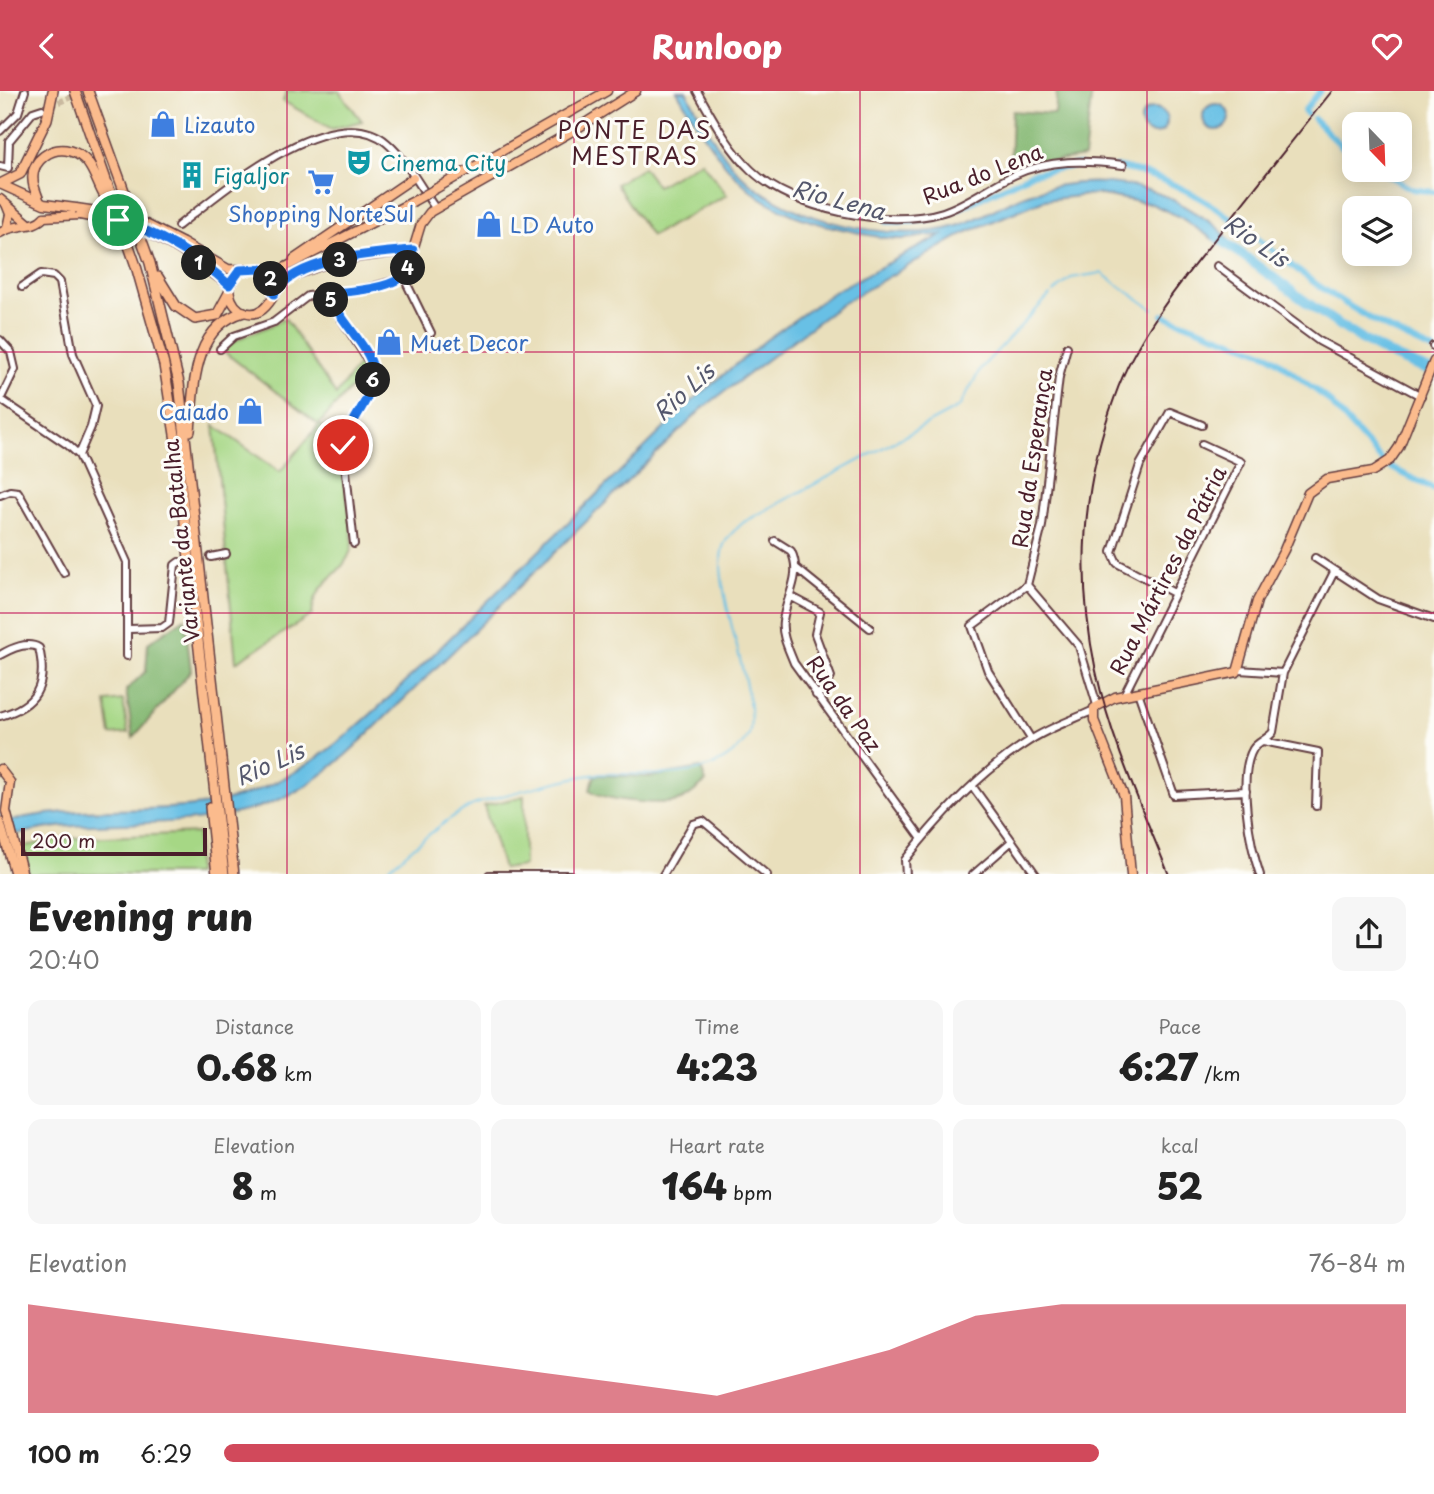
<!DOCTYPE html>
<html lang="en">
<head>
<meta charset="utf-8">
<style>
	body { margin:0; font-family:"Playpen Sans",sans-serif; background:#f6f6f6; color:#222; height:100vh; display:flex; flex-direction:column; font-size:26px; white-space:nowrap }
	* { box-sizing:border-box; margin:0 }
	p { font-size:23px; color:#767676 }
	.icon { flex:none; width:38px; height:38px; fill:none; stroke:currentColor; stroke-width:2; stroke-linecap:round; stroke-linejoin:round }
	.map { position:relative; height:783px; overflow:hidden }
	.details { display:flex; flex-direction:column; background:#fff; flex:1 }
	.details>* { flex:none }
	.needle { width:46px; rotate:157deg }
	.fabs { position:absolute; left:1342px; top:21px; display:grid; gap:14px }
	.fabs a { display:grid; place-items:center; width:70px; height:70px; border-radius:14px; background:#fff; box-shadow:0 4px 18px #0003; font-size:35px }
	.scale { position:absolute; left:21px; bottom:18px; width:186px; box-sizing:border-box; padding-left:7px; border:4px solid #4a1f2b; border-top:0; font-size:19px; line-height:24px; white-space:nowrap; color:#4a1f2b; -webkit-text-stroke:5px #fdfcf7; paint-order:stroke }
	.pin { position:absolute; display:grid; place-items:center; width:60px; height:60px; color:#fff; margin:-30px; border:4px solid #fff; border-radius:50%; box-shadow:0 2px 7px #0007 }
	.km { position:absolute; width:35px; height:35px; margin:-18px; border-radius:50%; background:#222; color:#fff; font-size:19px; line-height:35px; text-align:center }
	.round { display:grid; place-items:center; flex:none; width:74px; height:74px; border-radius:14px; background:#f6f6f6 }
	.headline { display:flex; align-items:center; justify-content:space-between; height:119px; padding:0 28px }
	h1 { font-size:38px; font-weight:800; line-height:52px }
	.metrics { display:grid; grid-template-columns:repeat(3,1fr); gap:10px; height:119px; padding:7px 28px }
	.metrics div { display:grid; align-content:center; border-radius:14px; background:#f6f6f6; text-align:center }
	.metrics b { font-size:35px; font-weight:800 }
	.metrics small { font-size:19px; font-weight:400 }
	.metrics p { font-size:19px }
	.chart { height:196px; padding:14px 28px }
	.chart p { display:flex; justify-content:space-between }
	.chart svg { width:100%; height:126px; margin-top:7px; fill:#d1495b; opacity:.7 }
	ul { padding:0 28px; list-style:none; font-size:23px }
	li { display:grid; grid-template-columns:112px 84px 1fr; align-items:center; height:52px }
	li i { height:18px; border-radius:9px; background:#d1495b }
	header { display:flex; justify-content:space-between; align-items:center; height:91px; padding:0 28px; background:#d1495b; color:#fff; font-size:32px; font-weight:800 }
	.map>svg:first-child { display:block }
</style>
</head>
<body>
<header><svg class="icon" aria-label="back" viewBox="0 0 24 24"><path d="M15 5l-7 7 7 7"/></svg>Runloop<svg class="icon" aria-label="heart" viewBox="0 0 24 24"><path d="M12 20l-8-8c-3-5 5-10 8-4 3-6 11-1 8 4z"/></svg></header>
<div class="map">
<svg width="1434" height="784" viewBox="0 0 1434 784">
	<rect width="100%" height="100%" fill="#fdfcf7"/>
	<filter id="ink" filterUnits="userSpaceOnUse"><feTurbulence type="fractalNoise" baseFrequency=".0143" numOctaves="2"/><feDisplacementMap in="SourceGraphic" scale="14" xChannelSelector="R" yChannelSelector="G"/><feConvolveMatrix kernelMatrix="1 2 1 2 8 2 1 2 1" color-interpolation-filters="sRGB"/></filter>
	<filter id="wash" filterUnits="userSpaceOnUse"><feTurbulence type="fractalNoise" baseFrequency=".00686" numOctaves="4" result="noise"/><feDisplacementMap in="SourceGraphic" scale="28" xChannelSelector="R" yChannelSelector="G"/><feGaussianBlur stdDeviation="1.57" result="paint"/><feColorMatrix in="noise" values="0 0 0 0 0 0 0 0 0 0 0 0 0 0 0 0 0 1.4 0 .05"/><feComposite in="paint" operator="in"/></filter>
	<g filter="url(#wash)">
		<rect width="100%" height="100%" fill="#e9dfbc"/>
		<path fill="#a6d785" stroke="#787b58" stroke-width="2" d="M287 0H339L362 30 332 38 283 10Z
			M701 70 727 104 651 145 616 93 643 76 657 95Z
			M285 227 336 304 364 266 370 276 319 333 341 347 339 360C342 380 356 442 351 459 342 486 314 489 312 524L236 571 214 334 280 381 319 334 223 260C238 242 265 241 285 227Z
			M123 609 128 642 111 644 106 611Z
			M524 705V775L503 778 484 715Z
			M198 742 196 783H29L22 756 59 748Z"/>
		<path fill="#84b872" stroke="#676c4e" stroke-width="2" d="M1057 0H1092L1084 66 1010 77 1012 20 1055 23Z
			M185 527 191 580 133 647 126 599 146 580 148 552Z
			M701 677 706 691C698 697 691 704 683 708 668 716 604 710 590 699L595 684 650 686Z"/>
		<path fill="#68c0e5" stroke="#597088" stroke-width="2" d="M677 0H686C702 28 718 61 741 84 787 130 895 154 957 135 980 128 1002 113 1025 104 1074 85 1139 87 1184 115 1199 124 1222 136 1230 151L1223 155 1180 126 1152 113 1096 103 1044 109 967 141 843 212 704 316 401 611C368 642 335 679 295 701 221 740 139 729 58 736 39 738 19 743 0 746V732C67 713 135 723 203 714 282 703 338 654 394 602L695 307 766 249 835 200 942 144C929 143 914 148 900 148 881 148 861 142 842 138 748 119 723 78 677 0Z
			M1203 26a13 13 0 1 1 26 0a13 13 0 1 1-26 0Z
			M1141 30a13 13 0 1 1 26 0a13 13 0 1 1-26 0Z"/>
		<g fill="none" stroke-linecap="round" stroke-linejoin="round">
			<path stroke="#68c0e5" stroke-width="2" d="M1054 201 1071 187 1101 182 1153 218
				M380 784C407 763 439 732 469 716 485 708 579 684 598 683 646 681 714 695 747 647 765 621 713 502 722 460 724 448 735 439 744 431L959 316 982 276 1050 204"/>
			<path stroke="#68c0e5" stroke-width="6" d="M1307 23 1304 20 1320 0
				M1314 28 1354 67
				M1115 76C1200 90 1249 144 1316 193 1353 219 1391 241 1432 259
				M1378 79 1412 98 1434 101
				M887 131H912L939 127 1031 83 1079 74
				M1163 224 1270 264 1327 308 1383 371
				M1388 375 1434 398"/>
			<path stroke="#68c0e5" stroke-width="10" d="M1217 146C1287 193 1352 256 1434 281"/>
		</g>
	</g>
	<g filter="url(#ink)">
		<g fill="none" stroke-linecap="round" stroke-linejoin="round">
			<path stroke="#c9b99f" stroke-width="6" stroke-dasharray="6 3" stroke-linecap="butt" d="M42 18 86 0
				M179 471 211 466"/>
			<defs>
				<path id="minor" d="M697 0C713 28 728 57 751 79 792 119 889 138 943 121 968 113 990 95 1014 84 1050 68 1085 69 1123 74
					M0 40 18 22 25 0
					M0 75 8 77 9 50 33 21 42 18
					M178 135C220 102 333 5 387 52 406 68 421 97 435 117
					M1217 175 1319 250 1421 305
					M403 185 431 242
					M22 196 41 183 54 185 60 191 73 263 96 315 91 336 79 364
					M330 202 333 215 373 277 372 294 343 354 354 453
					M0 249 11 261 15 278 0 309
					M1433 255H1434
					M220 258 234 245 274 231 308 205 357 200 397 189 407 181 413 159
					M0 308 68 354 79 364 127 471V565
					M0 404 10 400 18 401 64 482
					M775 450 791 460C803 485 786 505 783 530 781 544 789 559 794 572L922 748
					M211 466 226 463
					M1315 467 1378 508 1434 528
					M796 477 870 537
					M1027 494 1079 555 1097 614
					M1174 502 1117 472 1112 461 1140 374 1170 321 1202 334
					M790 505 820 521 815 543 831 586 825 598 816 604
					M129 538 162 537 169 532 175 474 179 471
					M0 564C12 557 27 550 39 557 48 595 36 615 0 625
					M1239 579 1283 582 1273 641C1268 648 1257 651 1253 658 1237 685 1250 755 1260 784
					M1283 582 1334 481
					M1138 601 1174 704 1246 700
					M1124 604 1241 371 1202 353
					M1031 648 988 580 972 535 1027 494 1042 435 1059 286 1067 256
					M1263 650 1318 661 1316 715
					M973 696 1012 750
					M489 784H570
					M663 784 693 733 703 730 767 784
					M906 784 905 769C940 724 980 681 1029 650 1048 637 1072 629 1092 620
					M973 784 1012 750 1036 784"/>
				<path id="major" d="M0 93 44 113 76 117
					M437 97 607 0
					M0 108 28 132
					M6 113 10 123 7 137
					M44 126 80 124
					M0 142C14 132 34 138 44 126
					M183 152 228 178 280 179 412 111
					M180 159 229 194
					M294 168 413 87
					M240 179 229 194C229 204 231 213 240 219 266 233 274 200 286 186
					M262 179 273 191 274 203
					M284 188 336 169 413 159 421 133 430 121 576 38 636 0
					M0 678 10 691 6 720 23 784
					M0 731 15 784
					M1131 784 1124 705 1094 629V617L1115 606 1237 581 1257 510 1284 459 1308 402 1327 388 1373 380 1390 369 1399 356 1434 270"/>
				<path id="highway" d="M75 0 136 175 164 274 176 350 224 784
					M88 0 150 172 179 292 234 784
					M0 93 20 83 47 28 53 0
					M39 110C37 103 33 96 33 89 31 69 52 55 70 60 97 67 95 99 112 114
					M158 186 176 215 195 228 217 224 229 202
					M190 340C194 296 192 236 244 221
					M210 716 217 784"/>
			</defs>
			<use href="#minor" stroke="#623c41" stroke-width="10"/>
			<use href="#major" stroke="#623c41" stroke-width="11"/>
			<use href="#highway" stroke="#623c41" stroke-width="12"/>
			<use href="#minor" stroke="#fff" stroke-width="6"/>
			<use href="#major" stroke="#fbbb8d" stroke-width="8"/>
			<use href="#highway" stroke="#fbbb8d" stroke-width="9"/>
			<path stroke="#4a1f2b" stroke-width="2" d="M1169 784C1142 717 1111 650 1096 580 1076 487 1082 394 1115 305 1134 250 1178 194 1214 149 1253 99 1292 50 1332 0"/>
			<defs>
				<path id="major-bridge" d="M412 111 437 97
					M76 117 130 125 183 152
					M80 124 136 135 180 159"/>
			</defs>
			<use href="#major-bridge" stroke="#623c41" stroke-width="11" stroke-linecap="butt"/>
			<use href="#major-bridge" stroke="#fbbb8d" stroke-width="8"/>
		</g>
	</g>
	<g fill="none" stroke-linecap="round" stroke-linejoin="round" filter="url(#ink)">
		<defs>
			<path id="route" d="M118 129C156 141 200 166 229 194L240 179 261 178 270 186 274 203C295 167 374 162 413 159 411 166 410 175 406 181 396 198 348 201 330 202 336 231 379 260 373 289 369 312 349 331 343 354"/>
		</defs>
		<use href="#route" stroke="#fff" stroke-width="14"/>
		<use href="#route" stroke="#1a73e8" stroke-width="9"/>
	</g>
	<path fill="none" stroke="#c2185b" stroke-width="2" stroke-opacity="0.55" d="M287 0V784M574 0V784M860 0V784M1147 0V784M0 261H1434M0 522H1434"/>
	<defs>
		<symbol id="shop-bare" viewBox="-9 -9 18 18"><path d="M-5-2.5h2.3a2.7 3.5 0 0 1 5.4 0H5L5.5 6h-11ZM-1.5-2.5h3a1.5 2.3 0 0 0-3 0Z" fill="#3f7fe0" stroke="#fdfcf7" stroke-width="2.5" paint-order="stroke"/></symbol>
		<symbol id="theatre-bare" viewBox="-9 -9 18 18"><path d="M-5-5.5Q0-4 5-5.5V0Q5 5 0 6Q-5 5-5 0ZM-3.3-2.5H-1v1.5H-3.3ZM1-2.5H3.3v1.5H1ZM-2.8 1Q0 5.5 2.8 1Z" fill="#0f9aa8" stroke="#fdfcf7" stroke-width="2.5" paint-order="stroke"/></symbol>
		<symbol id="building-bare" viewBox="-9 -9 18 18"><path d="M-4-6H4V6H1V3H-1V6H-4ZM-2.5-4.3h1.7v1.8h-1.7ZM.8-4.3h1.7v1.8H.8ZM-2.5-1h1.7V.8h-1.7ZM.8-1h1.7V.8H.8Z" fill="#0f9aa8" stroke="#fdfcf7" stroke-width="2.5" paint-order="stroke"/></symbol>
		<symbol id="supermarket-bare" viewBox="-9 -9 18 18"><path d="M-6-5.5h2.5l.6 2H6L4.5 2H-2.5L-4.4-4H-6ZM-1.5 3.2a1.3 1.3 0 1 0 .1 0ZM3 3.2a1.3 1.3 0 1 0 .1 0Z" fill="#3f7fe0" stroke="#fdfcf7" stroke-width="2.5" paint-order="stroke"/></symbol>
	</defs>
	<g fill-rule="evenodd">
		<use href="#shop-bare" x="144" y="14" width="38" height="38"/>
		<use href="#theatre-bare" x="340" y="52" width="38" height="38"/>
		<use href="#building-bare" x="173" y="65" width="38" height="38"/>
		<use href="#supermarket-bare" x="302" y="72" width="38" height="38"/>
		<use href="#shop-bare" x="470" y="114" width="38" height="38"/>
		<use href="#shop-bare" x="370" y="232" width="38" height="38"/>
		<use href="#shop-bare" x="231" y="301" width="38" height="38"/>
	</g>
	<g text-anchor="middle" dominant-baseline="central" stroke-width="6" stroke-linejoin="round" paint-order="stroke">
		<g font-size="21" fill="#366cbe" stroke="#fdfcf7" text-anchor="start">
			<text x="184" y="33">Lizauto</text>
			<text x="321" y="122" text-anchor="middle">Shopping NorteSul</text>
			<text x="510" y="133">LD Auto</text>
			<text x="410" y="251">Muet Decor</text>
			<text x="229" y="320" text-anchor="end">Caiado</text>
		</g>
		<g font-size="21" fill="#0d838f" stroke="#fdfcf7" text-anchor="start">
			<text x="380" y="71">Cinema City</text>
			<text x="213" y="84">Figaljor</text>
		</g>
		<g font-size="21" fill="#4a1f2b" stroke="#fdfcf7">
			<text transform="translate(982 82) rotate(-22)">Rua do Lena</text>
			<text transform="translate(1031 367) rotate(-82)">Rua da Esperança</text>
			<text transform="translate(180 450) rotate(-96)">Variante da Batalha</text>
			<text transform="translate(1167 479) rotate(-63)">Rua Mártires da Pátria</text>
			<text transform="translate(845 612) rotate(55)">Rua da Paz</text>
		</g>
		<g font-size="23" letter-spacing="2" fill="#4a1f2b" stroke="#fdfcf7">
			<text x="635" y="38">PONTE DAS<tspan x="635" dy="26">MESTRAS</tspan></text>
		</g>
		<g font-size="23" font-style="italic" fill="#54576c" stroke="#fdfcf7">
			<text transform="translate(839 108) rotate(15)">Rio Lena</text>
			<text transform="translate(1257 149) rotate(35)">Rio Lis</text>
			<text transform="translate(683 300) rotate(-42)">Rio Lis</text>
			<text transform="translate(269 672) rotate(-24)">Rio Lis</text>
		</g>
	</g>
</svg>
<div class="fabs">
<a><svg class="needle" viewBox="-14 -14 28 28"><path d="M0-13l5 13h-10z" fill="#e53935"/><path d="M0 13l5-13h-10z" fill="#767676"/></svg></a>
<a><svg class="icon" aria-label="layers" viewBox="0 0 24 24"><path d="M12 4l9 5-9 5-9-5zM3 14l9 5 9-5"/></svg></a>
</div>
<div class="scale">200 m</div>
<div class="pin" style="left:118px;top:129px;background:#1e9e55"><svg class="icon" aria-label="arrive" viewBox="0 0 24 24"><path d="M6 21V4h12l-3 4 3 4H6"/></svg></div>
<div class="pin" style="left:343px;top:354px;background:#d93025"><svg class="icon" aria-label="check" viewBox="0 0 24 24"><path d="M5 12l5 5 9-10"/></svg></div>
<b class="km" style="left:199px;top:172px">1</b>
<b class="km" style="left:271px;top:188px">2</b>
<b class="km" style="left:340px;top:169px">3</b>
<b class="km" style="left:408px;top:177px">4</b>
<b class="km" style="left:331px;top:209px">5</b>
<b class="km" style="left:373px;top:289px">6</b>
</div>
<section class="details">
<div class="headline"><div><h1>Evening run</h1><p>20:40</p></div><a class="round"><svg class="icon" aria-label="share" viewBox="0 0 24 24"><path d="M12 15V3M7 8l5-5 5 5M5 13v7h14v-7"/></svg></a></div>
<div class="metrics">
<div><p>Distance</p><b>0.68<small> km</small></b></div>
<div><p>Time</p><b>4:23</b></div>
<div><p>Pace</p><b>6:27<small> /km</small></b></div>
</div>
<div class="metrics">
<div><p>Elevation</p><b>8<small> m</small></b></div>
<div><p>Heart rate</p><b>164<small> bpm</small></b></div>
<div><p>kcal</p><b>52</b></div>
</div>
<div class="chart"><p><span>Elevation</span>76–84 m</p>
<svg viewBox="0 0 160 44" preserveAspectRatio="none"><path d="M0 44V6L10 10L20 14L30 18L40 22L50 26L60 30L70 34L80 38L90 30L100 22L110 10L120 6L130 6L140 6L150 6L160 6V44z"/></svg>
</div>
<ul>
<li><b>100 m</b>6:29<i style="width:74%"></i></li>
</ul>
</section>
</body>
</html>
